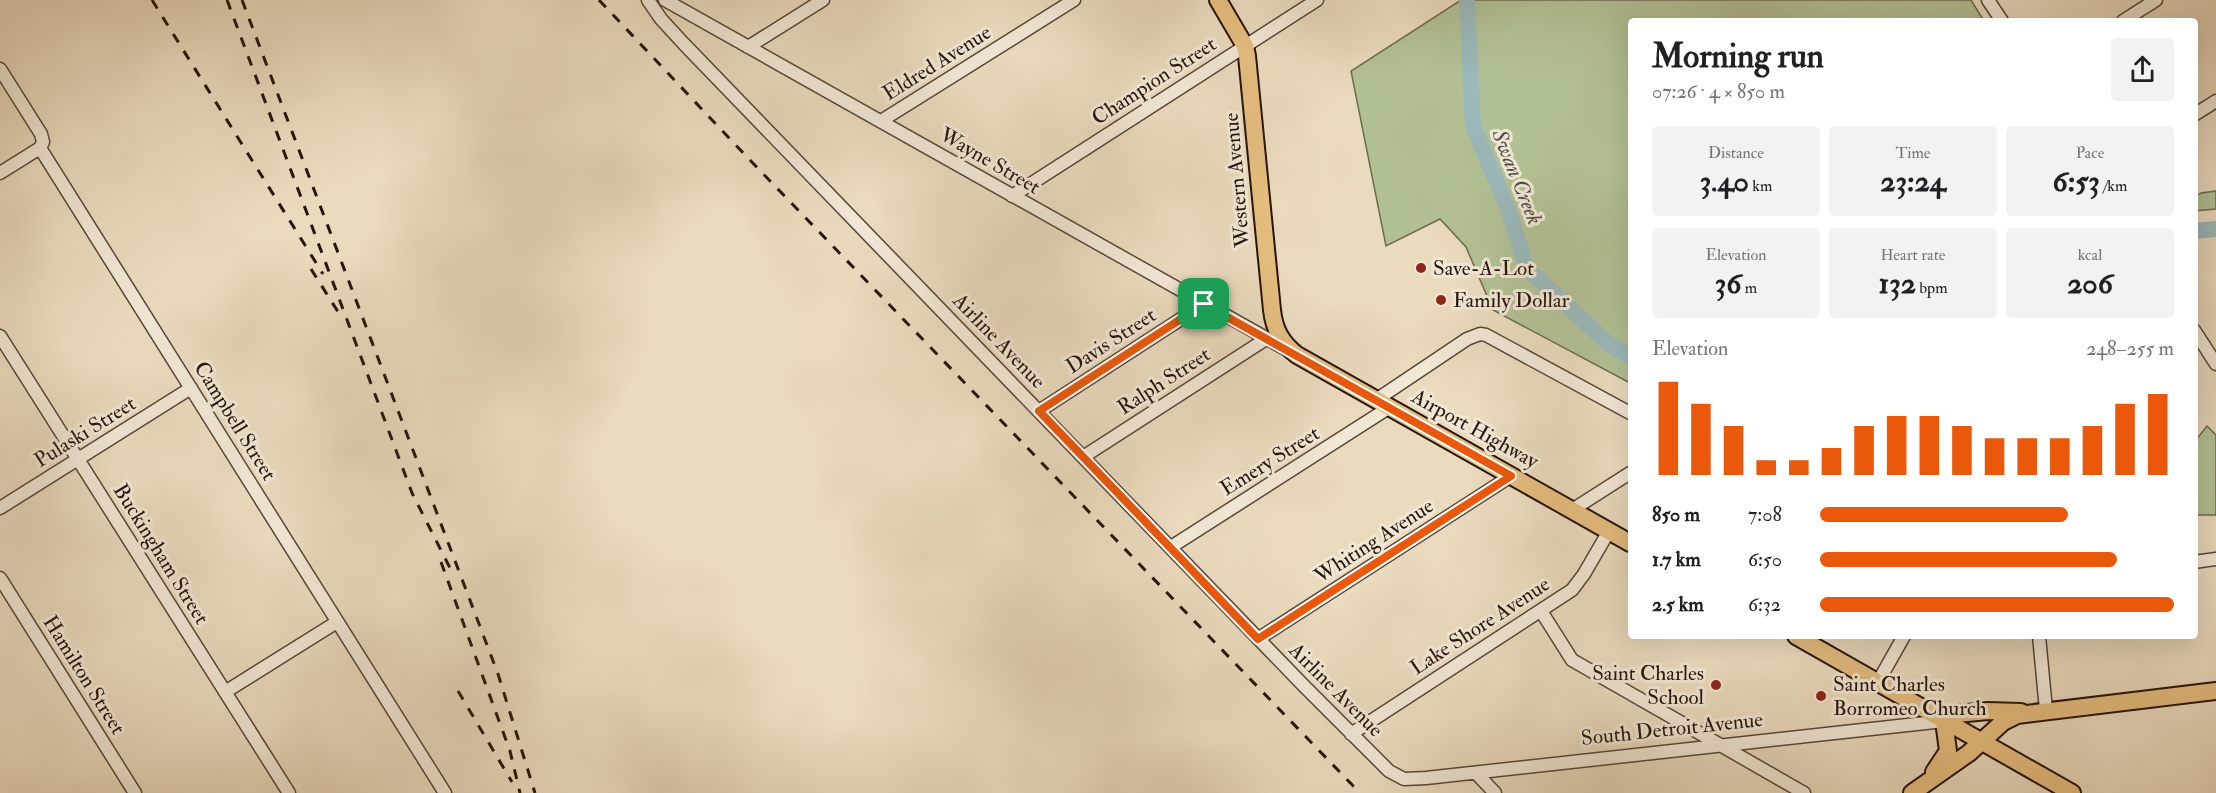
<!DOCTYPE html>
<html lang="en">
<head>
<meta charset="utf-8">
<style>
	body { margin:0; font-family:"IM FELL Double Pica",serif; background:#f2f2f2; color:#202124; height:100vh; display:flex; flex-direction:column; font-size:22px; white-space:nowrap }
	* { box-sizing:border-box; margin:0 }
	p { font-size:20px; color:#757577 }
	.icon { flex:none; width:33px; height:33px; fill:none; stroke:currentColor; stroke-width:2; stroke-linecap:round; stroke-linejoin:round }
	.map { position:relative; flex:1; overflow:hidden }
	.sheet { position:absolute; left:1628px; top:18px; width:570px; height:621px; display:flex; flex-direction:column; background:#fff; border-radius:6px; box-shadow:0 6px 24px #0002 }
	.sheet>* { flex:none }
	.pin { position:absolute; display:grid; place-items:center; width:51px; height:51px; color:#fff; margin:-26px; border-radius:12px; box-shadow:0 3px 9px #0006 }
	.round { display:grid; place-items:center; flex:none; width:63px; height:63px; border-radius:6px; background:#f2f2f2 }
	.summary { display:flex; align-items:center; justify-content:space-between; height:102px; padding:0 24px }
	h1 { font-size:33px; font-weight:700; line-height:45px }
	.figures { display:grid; grid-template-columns:repeat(3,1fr); gap:9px; height:102px; padding:6px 24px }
	.figures div { display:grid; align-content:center; border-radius:6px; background:#f2f2f2; text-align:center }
	.figures b { font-size:30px; font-weight:700 }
	.figures small { font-size:16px; font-weight:400 }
	.figures p { font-size:16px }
	.chart { height:168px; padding:12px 24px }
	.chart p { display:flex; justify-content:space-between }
	.chart svg { width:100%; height:108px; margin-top:6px; stroke:#ea580c; stroke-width:6 }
	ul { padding:0 24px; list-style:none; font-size:20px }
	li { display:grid; grid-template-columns:96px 72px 1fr; align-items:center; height:45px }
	li i { height:15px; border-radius:8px; background:#ea580c }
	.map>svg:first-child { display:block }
</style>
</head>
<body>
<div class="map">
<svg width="2216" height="793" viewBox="0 0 2216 793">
	<rect width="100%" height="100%" fill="#eadabe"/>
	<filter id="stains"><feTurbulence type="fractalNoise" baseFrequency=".00333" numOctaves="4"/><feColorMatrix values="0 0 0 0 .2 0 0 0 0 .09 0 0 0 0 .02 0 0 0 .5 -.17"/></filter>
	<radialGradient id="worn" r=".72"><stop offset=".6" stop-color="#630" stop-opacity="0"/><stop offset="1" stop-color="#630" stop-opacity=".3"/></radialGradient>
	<path fill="#b2c195" stroke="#6c6b50" stroke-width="1.5" d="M1461 0H1971L1984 21H1630V383L1493 310 1466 247 1440 219 1386 246 1351 71Z
		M2216 191V209L2195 211V197L2201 193Z
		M2207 426 2216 435V515H2195V441Z"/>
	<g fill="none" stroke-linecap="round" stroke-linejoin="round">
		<path stroke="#9bb8ba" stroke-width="16" d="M1467 0 1473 126 1509 211 1527 269 1610 345 1630 356
			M2194 231 2216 229"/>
		<defs>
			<path id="minor" d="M648 0 661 19 684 44 1304 686 1389 771 1404 779 1426 778 1944 721
				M665 0 1289 351
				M1988 0 2002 21
				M2123 21 2156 0
				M748 47 823 0
				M0 69 41 134 43 142 40 148 445 793
				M2194 115 2216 101
				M881 121 1074 0
				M0 173 40 148
				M1012 196 1317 0
				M2194 330 2216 364
				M0 336 289 793
				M1376 400 1467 339 1480 334 1486 335 1630 413
				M1039 411 1204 304
				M1083 457 1266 339
				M0 508 191 388
				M1572 510 1630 473
				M1171 547 1390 407
				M2194 562 2216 559
				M0 578 135 793
				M1541 611 1572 660 1804 793
				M2039 636 2046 710
				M1258 639 1511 476
				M1878 682 1904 636
				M225 692 337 622
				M1351 734 1572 590 1584 574 1609 531
				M1476 773 1495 793"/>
			<path id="major" d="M1218 0 1245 46 1247 56 1272 310C1274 329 1281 343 1297 355L1630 543
				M1796 636 2072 793
				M1936 716 1988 711 2021 712
				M1934 772 1948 751 1944 721
				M1912 793 1969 753 2003 722 2017 715 2216 691"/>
		</defs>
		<use href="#minor" stroke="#574638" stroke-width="15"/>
		<use href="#major" stroke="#26150c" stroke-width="20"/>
		<use href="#minor" stroke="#f1e7d5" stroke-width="12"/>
		<use href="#major" stroke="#e5bd7f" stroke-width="16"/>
		<path stroke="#26150c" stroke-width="3" stroke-dasharray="10 10" stroke-linecap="butt" d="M152 0 323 274
			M227 0 412 493 451 570
			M242 0 498 674 535 793
			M599 0 746 156 1360 793
			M311 269 340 315
			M441 562 510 751 520 793
			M458 691 512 782"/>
	</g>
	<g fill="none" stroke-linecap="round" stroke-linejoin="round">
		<defs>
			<path id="route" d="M1204 304 1511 476 1258 639 1039 411Z"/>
		</defs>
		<use href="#route" stroke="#fff" stroke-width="12"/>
		<use href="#route" stroke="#ea580c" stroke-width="8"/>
	</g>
	<g fill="#8f2418" stroke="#f1e7d5" stroke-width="2">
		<circle cx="1421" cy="268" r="6"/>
		<circle cx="1441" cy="300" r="6"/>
		<circle cx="1716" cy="685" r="6"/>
		<circle cx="1821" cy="696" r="6"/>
	</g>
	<g text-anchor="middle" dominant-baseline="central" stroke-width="6" stroke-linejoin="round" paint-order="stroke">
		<g font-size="21" fill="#26150c" stroke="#f1e7d5">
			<text transform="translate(937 63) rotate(-32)">Eldred Avenue</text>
			<text transform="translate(1154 81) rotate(-33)">Champion Street</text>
			<text transform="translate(990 161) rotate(30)">Wayne Street</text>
			<text transform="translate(1237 180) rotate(-95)">Western Avenue</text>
			<text transform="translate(999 341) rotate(46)">Airline Avenue</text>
			<text transform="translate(1111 341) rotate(-33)">Davis Street</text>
			<text transform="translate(1164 381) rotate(-33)">Ralph Street</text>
			<text transform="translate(235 421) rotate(58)">Campbell Street</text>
			<text transform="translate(1475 429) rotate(29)">Airport Highway</text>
			<text transform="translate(85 432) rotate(-32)">Pulaski Street</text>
			<text transform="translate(1270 461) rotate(-32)">Emery Street</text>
			<text transform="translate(1374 541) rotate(-33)">Whiting Avenue</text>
			<text transform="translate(161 554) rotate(58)">Buckingham Street</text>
			<text transform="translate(1480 626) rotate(-33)">Lake Shore Avenue</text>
			<text transform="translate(84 675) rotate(58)">Hamilton Street</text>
			<text transform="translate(1336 690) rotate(45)">Airline Avenue</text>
			<text transform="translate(1672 729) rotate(-6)">South Detroit Avenue</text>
		</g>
		<g font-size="21" fill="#26150c" stroke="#f1e7d5" text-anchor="start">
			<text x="1433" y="268">Save-A-Lot</text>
			<text x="1453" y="300">Family Dollar</text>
			<text x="1704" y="673" text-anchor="end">Saint Charles<tspan x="1704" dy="24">School</tspan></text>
			<text x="1833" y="684">Saint Charles<tspan x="1833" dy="24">Borromeo Church</tspan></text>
		</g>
		<g font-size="22" font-style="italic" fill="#4f4e49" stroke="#f1e7d5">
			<text transform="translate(1517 177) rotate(68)">Swan Creek</text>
		</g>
	</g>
	<rect width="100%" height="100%" filter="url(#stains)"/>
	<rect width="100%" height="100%" fill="url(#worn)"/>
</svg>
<div class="pin" style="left:1204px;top:304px;background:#1e9e55"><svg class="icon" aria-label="arrive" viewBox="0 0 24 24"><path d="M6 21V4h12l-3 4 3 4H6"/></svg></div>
<section class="sheet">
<div class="summary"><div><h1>Morning run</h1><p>07:26 · 4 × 850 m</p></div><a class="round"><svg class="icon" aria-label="share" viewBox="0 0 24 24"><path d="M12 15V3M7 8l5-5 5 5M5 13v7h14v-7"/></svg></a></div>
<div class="figures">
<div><p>Distance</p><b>3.40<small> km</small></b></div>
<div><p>Time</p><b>23:24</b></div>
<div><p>Pace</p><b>6:53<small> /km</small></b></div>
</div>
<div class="figures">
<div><p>Elevation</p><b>36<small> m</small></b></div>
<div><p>Heart rate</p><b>132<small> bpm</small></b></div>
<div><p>kcal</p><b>206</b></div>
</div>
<div class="chart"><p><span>Elevation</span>248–255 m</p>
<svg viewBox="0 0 160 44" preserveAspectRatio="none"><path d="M5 44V6M15 44V15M25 44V24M35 44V38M45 44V38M55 44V33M65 44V24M75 44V20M85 44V20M95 44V24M105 44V29M115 44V29M125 44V29M135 44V24M145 44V15M155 44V11"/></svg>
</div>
<ul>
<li><b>850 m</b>7:08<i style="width:70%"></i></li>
<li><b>1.7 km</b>6:50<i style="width:84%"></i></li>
<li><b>2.5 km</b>6:32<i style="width:100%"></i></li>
</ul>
</section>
</div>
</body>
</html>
